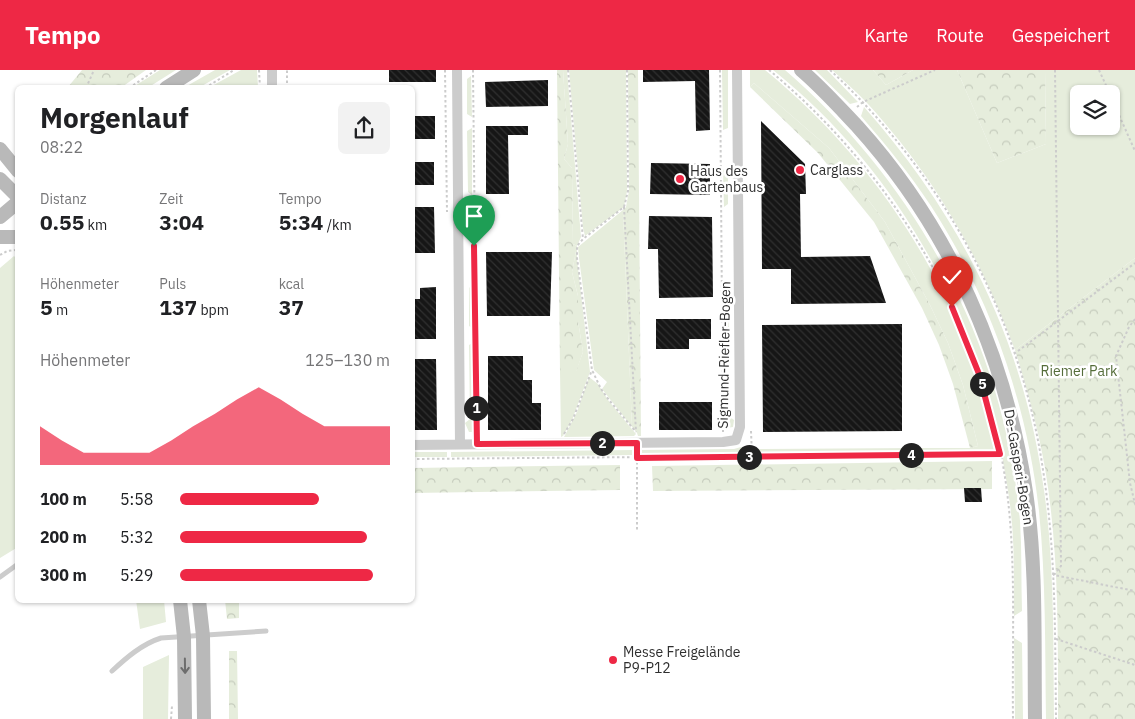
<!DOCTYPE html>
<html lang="de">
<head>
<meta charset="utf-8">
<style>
	body { margin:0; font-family:"IBM Plex Sans",sans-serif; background:#f2f2f2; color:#202124; height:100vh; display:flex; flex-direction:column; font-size:19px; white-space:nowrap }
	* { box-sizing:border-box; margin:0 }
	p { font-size:16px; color:#757577 }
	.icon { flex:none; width:28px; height:28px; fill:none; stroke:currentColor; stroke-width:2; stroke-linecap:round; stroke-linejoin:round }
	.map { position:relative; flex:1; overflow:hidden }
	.panel { position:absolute; left:15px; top:15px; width:400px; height:518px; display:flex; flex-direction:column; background:#fff; border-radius:8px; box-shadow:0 1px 4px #0004 }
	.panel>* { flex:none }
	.tools { position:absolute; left:1070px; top:15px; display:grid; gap:10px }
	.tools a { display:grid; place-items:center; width:50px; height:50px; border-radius:8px; background:#fff; box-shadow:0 1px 4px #0004; font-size:25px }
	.pin { position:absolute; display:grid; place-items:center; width:42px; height:42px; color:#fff; margin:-51px -21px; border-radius:50% 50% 50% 0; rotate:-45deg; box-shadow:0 0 5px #0007 }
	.pin .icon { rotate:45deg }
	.km { position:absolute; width:25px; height:25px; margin:-12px; border-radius:50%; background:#222; color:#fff; font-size:14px; line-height:25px; text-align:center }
	.round { display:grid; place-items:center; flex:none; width:52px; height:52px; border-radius:8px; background:#f2f2f2 }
	.headline { display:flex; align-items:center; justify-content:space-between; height:85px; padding:0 25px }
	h1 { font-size:28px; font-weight:700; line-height:38px }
	.stats { display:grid; grid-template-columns:repeat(3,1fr); gap:8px; height:85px; padding:5px 25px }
	.stats div { display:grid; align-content:center }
	.stats b { font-size:21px; font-weight:700 }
	.stats small { font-size:14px; font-weight:400 }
	.stats p { font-size:14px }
	.chart { height:140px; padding:10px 25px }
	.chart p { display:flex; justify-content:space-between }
	.chart svg { width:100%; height:90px; margin-top:5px; fill:#ee2845; opacity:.7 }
	ul { padding:0 25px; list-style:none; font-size:16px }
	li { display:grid; grid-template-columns:80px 60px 1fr; align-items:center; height:38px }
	li i { height:12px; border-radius:6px; background:#ee2845 }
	header { display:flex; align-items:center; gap:30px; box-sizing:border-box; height:70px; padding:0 25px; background:#ee2845; color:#fff }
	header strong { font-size:24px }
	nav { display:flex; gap:28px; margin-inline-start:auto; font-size:18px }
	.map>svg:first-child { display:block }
</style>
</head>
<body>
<header>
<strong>Tempo</strong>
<nav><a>Karte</a><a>Route</a><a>Gespeichert</a></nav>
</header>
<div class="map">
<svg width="1135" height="649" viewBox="0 0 1135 649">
	<defs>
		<pattern id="forest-crowns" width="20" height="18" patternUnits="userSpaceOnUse" patternTransform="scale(1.25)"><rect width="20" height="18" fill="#e6eddc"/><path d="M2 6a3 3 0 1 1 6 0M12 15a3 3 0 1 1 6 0" fill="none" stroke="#c6ccbd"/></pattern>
		<pattern id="building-back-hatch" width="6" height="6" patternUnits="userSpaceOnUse" patternTransform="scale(1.25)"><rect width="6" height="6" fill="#161616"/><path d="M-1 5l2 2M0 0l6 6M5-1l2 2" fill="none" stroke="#303030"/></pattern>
	</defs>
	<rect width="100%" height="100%" fill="#fff"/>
	<path fill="#e6eddc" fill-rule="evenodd" d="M160 0H176L149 17H133Z
		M215 0H230L200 17H185Z
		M241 0H257L258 17H210Z
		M563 0H567L581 167 577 176V189L590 302 572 350 563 366 561 367 560 301H576L583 282 578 251V226L572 202 577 176 573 174 572 98 564 89 568 74Z
		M569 0H626L627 121 624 137 585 166 583 158Z
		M722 0H728V58L723 60Z
		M750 0H765C847 67 914 154 956 251 974 293 987 337 997 382L917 383V378H970L978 376 963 315 948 273 930 235 885 152 829 78 754 13 750 17Z
		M773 0H785C917 114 1005 276 1020 451 1022 481 1021 511 1022 541L1014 546C1014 504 1015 462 1008 421 985 259 902 103 773 0Z
		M815 0H827L858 32 850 34Z
		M832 0H873L886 15 913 0H957L997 93 1046 74 1045 0H1135V188L1015 280C979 185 936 109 868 34 857 22 844 11 832 0ZM1079 24H1111V56H1079Z
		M471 6 472 47 467 44V9Z
		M864 37C958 143 1021 265 1042 407 1055 487 1053 568 1054 649H1046C1045 580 1046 510 1039 441 1027 333 990 227 931 136 910 104 886 75 861 46Z
		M472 58V125L468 122 467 61Z
		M723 99 728 102V134L724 137Z
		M623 140 632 357 602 319 607 312 594 300 579 188 578 177Z
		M14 186 18 190V477L0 488V198Z
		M473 214 474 259 469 256V218Z
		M724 238 729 241V275L725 278Z
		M474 272 475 362H469L465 353 470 349 469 275Z
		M589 307 598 314 608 330 636 364 634 366 564 367 577 342Z
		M725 324 730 328V347L734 350 733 357 726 358Z
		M741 377 750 379V384L641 385V380L734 379Z
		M913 378V383L753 384V379Z
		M634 380V385L451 387V382Z
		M413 382H447V387H413Z
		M136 530H164L166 552 140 559Z
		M1014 568 1022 573 1023 649H1015Z
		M169 585 168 649H143V597Z"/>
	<path fill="url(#forest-crowns)" d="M82 0H146L122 17H68Z
		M557 0H563L568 74 564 89 572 98 573 174 577 176 572 202 578 226V251L583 282 576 302 560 301Z
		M628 0H638L641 366H638L637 363 632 357 623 140 626 137 629 121Z
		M873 0H913L886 15Z
		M957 0H1045L1046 74 997 93Z
		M754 13 829 78 885 152 930 235 948 273 963 315 978 376 970 378 953 314 939 275 922 238 874 152 818 83 750 17Z
		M1135 188V649H1058C1058 565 1059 481 1045 398 1038 358 1027 319 1015 280Z
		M992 391V419L653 421 652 396Z
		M620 395V420L413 423V398Z
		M225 530H239V548L227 549Z
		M229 581H237L238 649H229Z"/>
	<path fill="url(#building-back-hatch)" d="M389 0H436V12H389Z
		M643 0H709L710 60 696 61 695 11 643 12Z
		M548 10V36L486 37 485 12Z
		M412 46H435V69H412Z
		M761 51 805 94 806 124H800L801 187 870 186 886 233 791 234V199H762Z
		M486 56H528V65H508L509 124H486Z
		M412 92H434V115H412Z
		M651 93 710 94V125L650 124Z
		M412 137H434L435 183H412Z
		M649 146 712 147 713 227 659 228 658 179H648Z
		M486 182H552L550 246H487Z
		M436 217V269H412V237H415V229H420V218Z
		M656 249H711V269H689V279H656Z
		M902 254V361L763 362 762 255Z
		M488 286H523V310H532V333H541V360H488Z
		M412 289H436L437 360H412Z
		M659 332H712V360H659Z
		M964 418H981L982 432H965Z"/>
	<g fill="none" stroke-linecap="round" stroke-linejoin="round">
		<path stroke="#ccc" stroke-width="2" stroke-dasharray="2.5 2.5" stroke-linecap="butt" d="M259 0 260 18
			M445 0 447 142
			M473 0 477 364
			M568 0 583 169
			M627 0 628 121 624 137 583 169 577 176V188L592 300 601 319 609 330 636 362
			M720 0 723 362
			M769 0C898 107 989 262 1008 430 1016 500 1012 577 1013 649
			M830 0C943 104 1021 248 1043 400 1056 482 1055 566 1056 649
			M1055 0 1061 496 1054 505 1135 521
			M1099 0 1110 24
			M86 18 94 0
			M129 18 156 0
			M205 18 234 0
			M287 18V0
			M1111 27 1135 81
			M857 37 863 32 935 0
			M624 137 636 362
			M0 185 7 181 15 180
			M1135 249 1129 257 1116 286 1130 413 1135 434
			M1014 284 1135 193
			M751 361 752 386
			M564 364 573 349 592 300
			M637 382V460
			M412 389 1000 384
			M1056 569 1135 595
			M171 649 172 636"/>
		<path stroke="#ccc" stroke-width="5" d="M0 507 18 494
			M112 601C126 588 142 574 161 568L266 561"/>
		<path stroke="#ccc" stroke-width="10" d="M272 0V18
			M457 0 460 374
			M412 375 723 372 736 370 740 357 737 0"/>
		<path stroke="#b9b9b9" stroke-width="14" d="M801 0C821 17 839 37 857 56 950 159 1006 286 1026 422 1037 497 1034 574 1035 649
			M166 18 194 0
			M0 79 18 101
			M0 109 18 127
			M0 147 18 132
			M0 167H18
			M180 530 184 567 185 649
			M199 530 203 566 204 649"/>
	</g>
	<defs><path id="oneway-shaft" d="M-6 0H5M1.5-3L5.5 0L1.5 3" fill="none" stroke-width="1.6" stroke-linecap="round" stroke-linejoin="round" transform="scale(1.25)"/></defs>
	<use stroke="#6d6d6d" href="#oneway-shaft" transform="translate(185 596) rotate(89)"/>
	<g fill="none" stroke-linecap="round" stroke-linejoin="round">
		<defs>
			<path id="route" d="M474 176 477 374 637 373V388L1000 384 979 304 952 237"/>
		</defs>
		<use href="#route" stroke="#fff" stroke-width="10"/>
		<use href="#route" stroke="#ee2845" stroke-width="6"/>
	</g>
	<g fill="#ee2845" stroke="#fff" stroke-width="2">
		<circle cx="800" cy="100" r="5"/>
		<circle cx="680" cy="109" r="5"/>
		<circle cx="613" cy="590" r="5"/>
	</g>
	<g text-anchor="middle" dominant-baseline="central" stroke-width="5" stroke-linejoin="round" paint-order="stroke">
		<g font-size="14" fill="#2f2f2f" stroke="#fff" text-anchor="start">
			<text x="810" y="100">Carglass</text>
			<text x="690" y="101">Haus des<tspan x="690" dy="16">Gartenbaus</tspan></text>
			<text x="623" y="582">Messe Freigelände<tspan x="623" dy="16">P9-P12</tspan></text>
		</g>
		<g font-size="14" fill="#2f2f2f" stroke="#fff">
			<text transform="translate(724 285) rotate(-89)">Sigmund-Riefler-Bogen</text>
			<text transform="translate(1019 397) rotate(80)">De-Gasperi-Bogen</text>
		</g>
		<g font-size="14" fill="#556d3a" stroke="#fff">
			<text x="1079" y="301">Riemer Park</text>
		</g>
	</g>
</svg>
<div class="tools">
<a><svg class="icon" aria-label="layers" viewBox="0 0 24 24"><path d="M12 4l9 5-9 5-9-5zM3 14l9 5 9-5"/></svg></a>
</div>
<div class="pin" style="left:474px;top:176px;background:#1e9e55"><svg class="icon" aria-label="arrive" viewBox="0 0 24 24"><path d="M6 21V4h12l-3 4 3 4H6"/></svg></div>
<div class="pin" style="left:952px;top:237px;background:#d93025"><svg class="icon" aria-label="check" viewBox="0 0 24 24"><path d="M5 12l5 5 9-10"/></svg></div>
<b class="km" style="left:476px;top:338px">1</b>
<b class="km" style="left:602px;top:373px">2</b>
<b class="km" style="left:749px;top:387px">3</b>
<b class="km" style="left:911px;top:385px">4</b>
<b class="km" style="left:982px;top:314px">5</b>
<section class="panel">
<div class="headline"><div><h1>Morgenlauf</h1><p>08:22</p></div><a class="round"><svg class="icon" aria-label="share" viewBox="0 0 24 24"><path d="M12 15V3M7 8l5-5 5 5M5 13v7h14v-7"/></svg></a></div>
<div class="stats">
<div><p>Distanz</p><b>0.55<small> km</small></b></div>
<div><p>Zeit</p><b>3:04</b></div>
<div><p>Tempo</p><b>5:34<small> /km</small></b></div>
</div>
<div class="stats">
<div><p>Höhenmeter</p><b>5<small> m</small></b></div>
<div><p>Puls</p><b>137<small> bpm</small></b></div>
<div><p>kcal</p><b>37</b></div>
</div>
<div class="chart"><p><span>Höhenmeter</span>125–130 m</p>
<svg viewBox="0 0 160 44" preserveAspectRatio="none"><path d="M0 44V25L10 32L20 38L30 38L40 38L50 38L60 32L70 25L80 19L90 12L100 6L110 12L120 19L130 25L140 25L150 25L160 25V44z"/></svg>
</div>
<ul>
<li><b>100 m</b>5:58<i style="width:66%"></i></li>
<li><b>200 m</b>5:32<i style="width:89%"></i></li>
<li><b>300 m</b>5:29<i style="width:92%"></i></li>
</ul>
</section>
</div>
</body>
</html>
